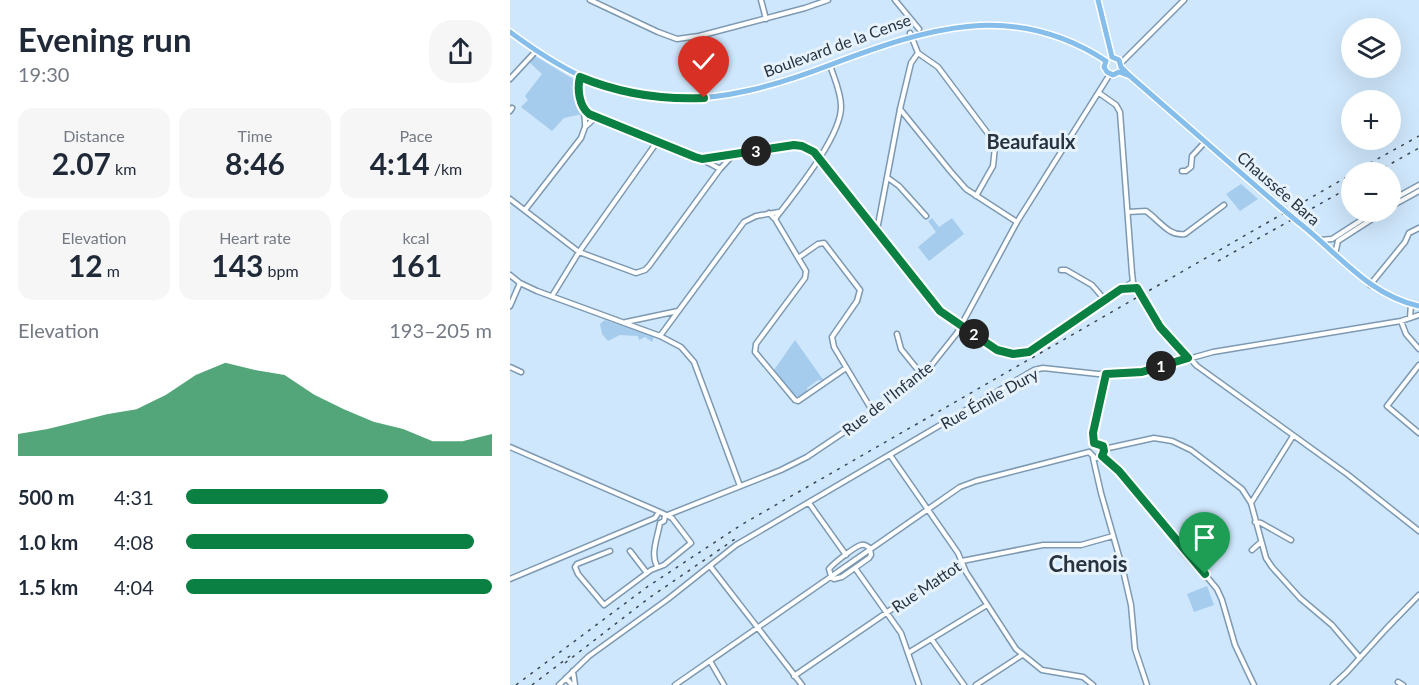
<!DOCTYPE html>
<html lang="en">
<head>
<meta charset="utf-8">
<style>
	body { margin:0; font-family:Lato,sans-serif; background:#f6f6f7; color:#1f2937; height:100vh; display:flex; flex-direction:column; font-size:22px; white-space:nowrap }
	* { box-sizing:border-box; margin:0 }
	p { font-size:20px; color:#747a83 }
	.icon { flex:none; width:33px; height:33px; fill:none; stroke:currentColor; stroke-width:2; stroke-linecap:round; stroke-linejoin:round }
	.map { position:relative; flex:1; overflow:hidden }
	.sheet { display:flex; flex-direction:column; background:#fff; width:510px }
	.sheet>* { flex:none }
	.controls { position:absolute; left:831px; top:18px; display:grid; gap:12px }
	.controls a { display:grid; place-items:center; width:60px; height:60px; border-radius:50%; background:#fff; box-shadow:0 6px 24px #0002; font-size:30px }
	.pin { position:absolute; display:grid; place-items:center; width:51px; height:51px; color:#fff; margin:-62px -26px; border-radius:50% 50% 50% 0; rotate:-45deg; box-shadow:0 0 6px #0007 }
	.pin .icon { rotate:45deg }
	.km { position:absolute; width:30px; height:30px; margin:-15px; border-radius:50%; background:#222; color:#fff; font-size:16px; line-height:30px; text-align:center }
	.round { display:grid; place-items:center; flex:none; width:63px; height:63px; border-radius:24px; background:#f6f6f7 }
	.headline { display:flex; align-items:center; justify-content:space-between; height:102px; padding:0 18px }
	h1 { font-size:33px; font-weight:700; line-height:45px }
	.metrics { display:grid; grid-template-columns:repeat(3,1fr); gap:9px; height:102px; padding:6px 18px }
	.metrics div { display:grid; align-content:center; border-radius:15px; background:#f6f6f7; text-align:center }
	.metrics b { font-size:30px; font-weight:700 }
	.metrics small { font-size:16px; font-weight:400 }
	.metrics p { font-size:16px }
	.chart { height:168px; padding:12px 18px }
	.chart p { display:flex; justify-content:space-between }
	.chart svg { width:100%; height:108px; margin-top:6px; fill:#0b8043; opacity:.7 }
	ul { padding:0 18px; list-style:none; font-size:20px }
	li { display:grid; grid-template-columns:96px 72px 1fr; align-items:center; height:45px }
	li i { height:15px; border-radius:8px; background:#0b8043 }
	main { display:flex; flex:1; min-height:0 }
	.map>svg:first-child { display:block }
</style>
</head>
<body>
<main>
<section class="sheet">
<div class="headline"><div><h1>Evening run</h1><p>19:30</p></div><a class="round"><svg class="icon" aria-label="share" viewBox="0 0 24 24"><path d="M12 15V3M7 8l5-5 5 5M5 13v7h14v-7"/></svg></a></div>
<div class="metrics">
<div><p>Distance</p><b>2.07<small> km</small></b></div>
<div><p>Time</p><b>8:46</b></div>
<div><p>Pace</p><b>4:14<small> /km</small></b></div>
</div>
<div class="metrics">
<div><p>Elevation</p><b>12<small> m</small></b></div>
<div><p>Heart rate</p><b>143<small> bpm</small></b></div>
<div><p>kcal</p><b>161</b></div>
</div>
<div class="chart"><p><span>Elevation</span>193–205 m</p>
<svg viewBox="0 0 160 44" preserveAspectRatio="none"><path d="M0 44V35L10 33L20 30L30 27L40 25L50 19L60 11L70 6L80 9L90 11L100 19L110 25L120 30L130 33L140 38L150 38L160 35V44z"/></svg>
</div>
<ul>
<li><b>500 m</b>4:31<i style="width:66%"></i></li>
<li><b>1.0 km</b>4:08<i style="width:94%"></i></li>
<li><b>1.5 km</b>4:04<i style="width:100%"></i></li>
</ul>
</section>
<div class="map">
<svg width="909" height="685" viewBox="0 0 909 685">
	<rect width="100%" height="100%" fill="#cfe7fc"/>
	<path fill="#a5cbed" d="M25 56 63 79 72 114 54 118 42 131 11 107 18 100 15 96 32 74 19 62Z
		M731 184 748 199 730 211 716 194Z
		M422 218 429 227 442 218 454 234 419 261 408 247 426 232 418 221Z
		M95 320 144 337 142 342 135 337 129 340 128 336 110 335 98 341 92 334 90 324Z
		M285 340 314 381 308 380 297 388V392L288 397 284 395 264 370Z
		M697 586 704 605 684 612 677 594Z"/>
	<g fill="none" stroke-linecap="round" stroke-linejoin="round">
		<defs>
			<path id="minor" d="M80 0 148 32 167 39 189 36 295 8 318 0
				M251 0 256 19
				M385 0 409 29
				M408 53 428 67 479 135 485 147 483 166 466 196
				M611 63 674 0
				M70 77C65 94 76 108 75 125
				M0 79 26 51
				M589 93 606 105 610 112 622 273 623 282 628 292
				M390 109 441 172 456 189 507 222
				M74 110 79 114C121 132 171 147 210 169
				M0 111 2 108
				M192 159 276 145 292 146 304 152 430 311 487 350 508 355 525 349 611 289 623 282
				M672 171H676L681 167 682 156 695 142
				M378 178 389 186 416 216
				M0 199 69 252 126 273 135 270 139 266 210 169 223 155
				M880 201 909 185
				M880 207 909 191
				M15 210 71 138 75 127 86 117
				M618 212 636 211C649 220 659 237 675 234L714 205
				M259 213 265 219 296 271 295 278 246 344 245 352 285 400 288 401 336 368
				M265 219C283 195 332 136 331 106 331 92 324 78 320 65
				M367 230 390 109 401 63 408 53 400 33
				M810 240 822 239 864 212
				M825 254 828 241 873 212
				M288 258 308 244 314 243 350 290 347 301 322 337 324 347 363 412
				M551 270H556L582 285 595 300
				M0 275 10 283 27 291 150 336 171 347 184 362 230 486
				M860 285 895 242 899 233 909 228
				M611 289 627 288
				M42 296 69 252 147 142
				M636 305 650 327 687 366 837 474 909 531
				M0 306 10 283
				M900 318 901 304
				M891 321 896 334 909 349
				M116 322 168 311
				M387 334 391 349 412 375
				M150 336 234 222 246 216 269 212
				M909 365 877 406 909 433
				M0 367 11 372
				M584 443 583 433 596 374
				M0 447 152 513 162 518 181 543 154 565 141 570 94 605 68 574 65 567 67 564 100 551
				M594 449 644 438 662 441 681 450 723 482 732 489 741 503 756 558 762 567 790 598 822 625 850 658
				M579 452 585 458H590L593 454V446L584 443
				M380 455 448 553 456 572 506 649 532 670 573 677 583 685
				M592 456 609 471 707 589 712 600 725 645 744 685
				M583 458 591 493 613 570 621 605 625 649 637 685
				M299 503 336 555
				M741 503 783 436
				M155 516 271 470 297 457 358 416 416 372 447 333 507 222 600 74
				M745 522 751 523 781 540
				M742 550 751 542
				M120 551 137 573
				M147 566C140 554 148 536 150 523L154 521 155 516
				M200 566 292 685
				M345 568 391 633 409 685
				M321 576 319 569C324 563 344 547 351 545 356 544 356 546 360 548
				M321 576 324 579 332 577 359 558 361 555 360 548
				M0 579 145 518 149 512
				M422 640 454 685
				M398 653 477 605
				M200 661 214 685
				M63 671 65 685
				M284 676 452 561 533 545H571L603 536
				M56 678 62 685
				M888 682 893 685
				M49 685 79 656 158 599 226 545 524 370 533 368 588 374 632 372 703 352 891 321 909 315
				M165 685 450 487 466 481 579 452
				M466 685 512 655
				M823 685 837 672 876 629 909 595"/>
			<path id="major" d="M588 0 602 57
				M0 32C47 67 97 96 156 99 213 101 268 85 320 65 418 28 503 0 596 61
				M602 57 609 60 611 67 620 76 770 207
				M596 61 594 67 597 72 603 75 609 72 620 76
				M788 222C827 252 858 295 909 306"/>
		</defs>
		<use href="#minor" stroke="#7d99b2" stroke-width="7"/>
		<use href="#major" stroke="#fff" stroke-width="8"/>
		<use href="#minor" stroke="#fff" stroke-width="4"/>
		<use href="#major" stroke="#85beea" stroke-width="5"/>
		<path stroke="#3b4753" stroke-width="1.5" stroke-dasharray="3 6" stroke-linecap="butt" d="M844 172 909 136
			M866 172 909 148
			M708 261 842 186
			M55 663 139 598 225 539
			M6 685 137 587 231 525 842 174
			M22 685 60 656"/>
		<defs>
			<path id="minor-bridge" d="M628 292 636 305"/>
			<path id="major-bridge" d="M770 207 788 222"/>
		</defs>
		<use href="#minor-bridge" stroke="#7d99b2" stroke-width="7" stroke-linecap="butt"/>
		<use href="#major-bridge" stroke="#fff" stroke-width="8" stroke-linecap="butt"/>
		<use href="#minor-bridge" stroke="#fff" stroke-width="4"/>
		<use href="#major-bridge" stroke="#85beea" stroke-width="5"/>
	</g>
	<g fill="none" stroke-linecap="round" stroke-linejoin="round">
		<defs>
			<path id="route" d="M194 98C150 100 111 94 70 77 67 89 69 106 79 114L185 157 192 159 284 145 292 146 304 152 430 311 487 350 503 354 519 352 611 289 627 288 650 327 678 358 632 372 596 374 583 433 584 443 593 446 594 451 592 456 609 471 695 574"/>
		</defs>
		<use href="#route" stroke="#fff" stroke-width="12"/>
		<use href="#route" stroke="#0b8043" stroke-width="8"/>
	</g>
	<g text-anchor="middle" dominant-baseline="central" stroke-width="6" stroke-linejoin="round" paint-order="stroke">
		<g font-size="16" fill="#28333e" stroke="#e6f2fd">
			<text transform="translate(327 45) rotate(-20)">Boulevard de la Cense</text>
			<text transform="translate(769 188) rotate(41)">Chaussée Bara</text>
			<text transform="translate(377 398) rotate(-38)">Rue de l'Infante</text>
			<text transform="translate(479 398) rotate(-29)">Rue Émile Dury</text>
			<text transform="translate(416 586) rotate(-34)">Rue Mattot</text>
		</g>
		<g font-size="20" font-weight="bold" fill="#28333e" stroke="#e6f2fd">
			<text x="521" y="141">Beaufaulx</text>
		</g>
		<g font-size="22" font-weight="bold" fill="#28333e" stroke="#e6f2fd">
			<text x="578" y="563">Chenois</text>
		</g>
	</g>
</svg>
<div class="controls">
<a><svg class="icon" aria-label="layers" viewBox="0 0 24 24"><path d="M12 4l9 5-9 5-9-5zM3 14l9 5 9-5"/></svg></a>
<a>+</a>
<a>−</a>
</div>
<div class="pin" style="left:695px;top:574px;background:#1e9e55"><svg class="icon" aria-label="arrive" viewBox="0 0 24 24"><path d="M6 21V4h12l-3 4 3 4H6"/></svg></div>
<div class="pin" style="left:194px;top:98px;background:#d93025"><svg class="icon" aria-label="check" viewBox="0 0 24 24"><path d="M5 12l5 5 9-10"/></svg></div>
<b class="km" style="left:651px;top:366px">1</b>
<b class="km" style="left:464px;top:334px">2</b>
<b class="km" style="left:246px;top:151px">3</b>
</div>
</main>
</body>
</html>
